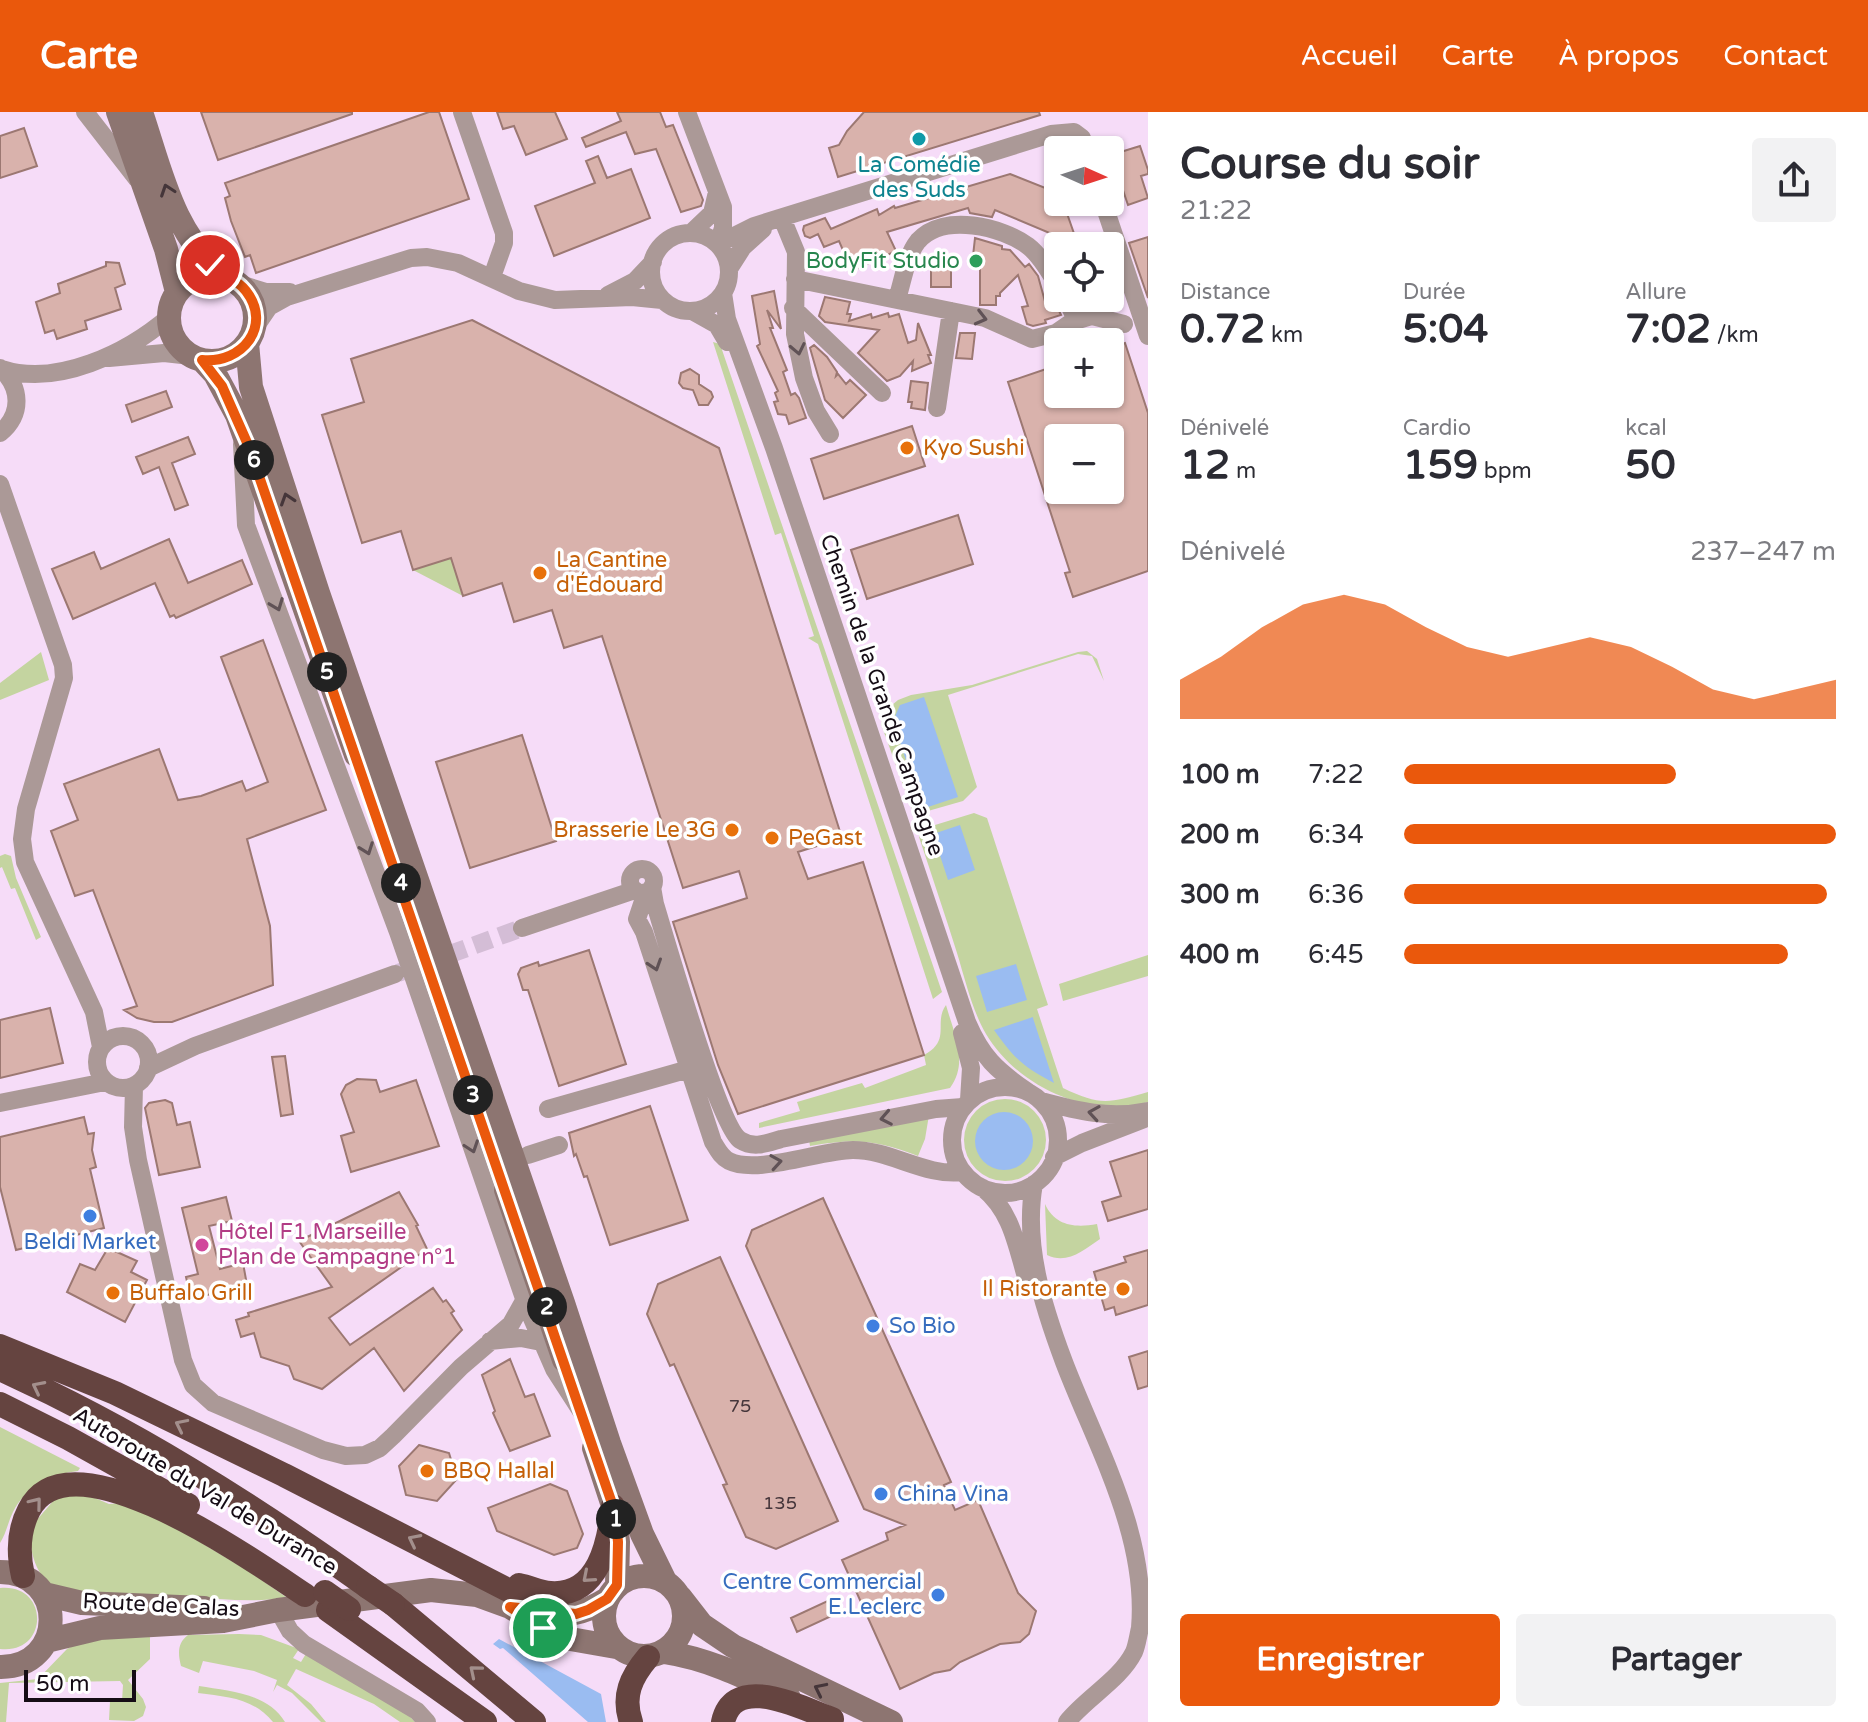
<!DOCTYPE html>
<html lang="fr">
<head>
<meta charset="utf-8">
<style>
	body { margin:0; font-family:"Varela Round",sans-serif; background:#f2f2f3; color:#2b2b33; height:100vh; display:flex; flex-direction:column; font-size:30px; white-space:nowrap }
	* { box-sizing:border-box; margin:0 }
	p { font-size:26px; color:#7c7c81 }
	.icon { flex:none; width:44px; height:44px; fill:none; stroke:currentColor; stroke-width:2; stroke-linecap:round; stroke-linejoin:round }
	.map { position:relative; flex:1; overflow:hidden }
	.drawer { display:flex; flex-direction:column; background:#fff; width:720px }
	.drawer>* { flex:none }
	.needle { width:52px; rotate:93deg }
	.fabs { position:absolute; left:1044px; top:24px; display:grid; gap:16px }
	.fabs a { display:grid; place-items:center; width:80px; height:80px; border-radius:8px; background:#fff; box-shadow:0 2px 6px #0004; font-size:40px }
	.scale { position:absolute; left:24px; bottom:20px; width:112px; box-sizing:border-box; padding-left:8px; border:4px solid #150c15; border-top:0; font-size:22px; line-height:28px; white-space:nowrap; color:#150c15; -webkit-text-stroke:6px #fff; paint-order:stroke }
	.pin { position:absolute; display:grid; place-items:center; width:68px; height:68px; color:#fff; margin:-34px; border:4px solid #fff; border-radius:50%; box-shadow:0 2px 8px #0007 }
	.km { position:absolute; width:40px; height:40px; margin:-20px; border-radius:50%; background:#222; color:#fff; font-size:22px; line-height:40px; text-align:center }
	.round { display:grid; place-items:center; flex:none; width:84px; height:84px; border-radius:8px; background:#f2f2f3 }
	.head { display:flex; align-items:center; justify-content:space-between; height:136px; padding:0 32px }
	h1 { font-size:44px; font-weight:700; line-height:60px }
	.figures { display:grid; grid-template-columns:repeat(3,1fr); gap:12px; height:136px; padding:8px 32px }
	.figures div { display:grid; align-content:center }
	.figures b { font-size:40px; font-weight:700 }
	.figures small { font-size:22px; font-weight:400 }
	.figures p { font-size:22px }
	.chart { height:224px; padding:16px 32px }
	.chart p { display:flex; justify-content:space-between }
	.chart svg { width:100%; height:144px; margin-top:8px; fill:#ea580c; opacity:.7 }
	.cta { display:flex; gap:16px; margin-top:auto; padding:16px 32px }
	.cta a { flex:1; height:92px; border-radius:8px; background:#ea580c; color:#fff; font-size:32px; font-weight:700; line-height:92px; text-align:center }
	.cta a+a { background:#f2f2f3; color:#2b2b33 }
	ul { padding:0 32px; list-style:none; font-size:26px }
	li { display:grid; grid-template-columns:128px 96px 1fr; align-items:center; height:60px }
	li i { height:20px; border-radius:10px; background:#ea580c }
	header { display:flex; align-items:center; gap:48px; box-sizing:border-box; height:112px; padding:0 40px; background:#ea580c; color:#fff }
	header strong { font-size:38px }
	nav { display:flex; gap:44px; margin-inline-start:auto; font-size:28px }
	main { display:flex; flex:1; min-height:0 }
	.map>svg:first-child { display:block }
</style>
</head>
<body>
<header>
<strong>Carte</strong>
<nav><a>Accueil</a><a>Carte</a><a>À propos</a><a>Contact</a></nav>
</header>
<main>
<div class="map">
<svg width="1148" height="1610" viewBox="0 0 1148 1610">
	<rect width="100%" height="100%" fill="#f6dcf8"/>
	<path fill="#c4d4a0" d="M713 230 720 232 942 880 933 887 818 532 808 526 814 524 781 421 775 423Z
		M451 446 463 484 413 458Z
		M1087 539 1097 547 1104 569 1092 544 1078 542 948 583 977 675 963 689 914 703 881 612 885 599 898 588 911 583 972 573 1078 540Z
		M41 540 49 568 0 588V571Z
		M974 701 987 706 1048 893 1037 897 1063 976C1100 994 1109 991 1148 980V990C1089 1008 1017 974 986 922 972 898 965 867 957 841 945 803 932 764 919 725L922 717Z
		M5 742 11 744 16 766 41 825 36 828 15 776 11 777 2 755 0 756V744Z
		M1148 843V864L1063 889 1059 872Z
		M946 893C954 922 969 950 950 976L759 1016V1011L800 999 797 990 862 971 865 976 926 953 924 943C952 928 933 911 946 893Z
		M964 1028a41 41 0 1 1 82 0a41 41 0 1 1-82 0Z
		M929 1003 925 1027 918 1044C877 1028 854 1026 810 1034L809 1028Z
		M1045 1092C1055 1114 1075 1116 1097 1112L1100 1127C1084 1138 1067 1153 1047 1143Z
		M0 1315 80 1356 78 1359C52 1362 25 1375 13 1400 8 1410 6 1422 0 1431Z
		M60 1381 88 1383 109 1392 123 1391 165 1409 250 1460 286 1485C253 1492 221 1486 187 1485 150 1483 113 1485 76 1479 70 1478 62 1478 57 1476 35 1466 30 1438 29 1417Z
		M0 1476C50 1471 49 1543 0 1537Z
		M239 1522 261 1523 299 1537 293 1546 301 1550 307 1540 405 1599 415 1610H400L374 1592 296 1557 287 1573 311 1592 326 1610H321L292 1581 277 1573 273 1580 277 1568 254 1559 203 1549 199 1561 181 1554C178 1542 177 1531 188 1523Z
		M150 1525V1547L128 1568 143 1587 146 1595 143 1604 134 1609 109 1608 110 1589H122L123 1573 120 1569 9 1571 6 1610H0V1571L38 1567 67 1537 78 1531 107 1526Z
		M199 1574C229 1579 268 1581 285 1610H273C253 1586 228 1585 198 1581Z"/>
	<path fill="#9abcf1" d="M924 585 958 685 922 697 893 609 900 593Z
		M960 713 975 758 948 768 933 722Z
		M1016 852 1027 888 987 900 976 864Z
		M1033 905V906L1054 971C1023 955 1014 946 994 918Z
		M975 1029a29 29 0 1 1 58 0a29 29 0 1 1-58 0Z
		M499 1527 601 1582 606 1610H588L503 1536 500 1537 493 1532Z"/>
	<path fill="#d9b2ac" stroke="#9c7872" stroke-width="2" fill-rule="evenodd" d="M201 0H352V2L218 48Z
		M429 0H439L469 87 256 161 250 143 245 145 231 109 225 86 230 84 225 71Z
		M497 0H555L567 27 526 43 514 14 503 17Z
		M617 0H660L666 15 673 13 703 88 701 94 681 100 656 37 635 42 626 20 586 35 582 26 621 9Z
		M864 0H1039L1040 3 838 65 829 36 839 33 847 19Z
		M24 16 37 54 0 66V24Z
		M1140 34 1148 58V62L1141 64 1148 86 1128 93 1111 43Z
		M598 44 607 66 631 57 650 106 554 144 535 94 595 71 586 49Z
		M1010 62 1058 81 1054 90H1063L1078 133 995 98 992 105 970 101 968 96 887 120 896 139 852 159 839 129 824 135 818 122 810 126 805 124 803 118 804 114 825 106 831 117 877 97 879 103 894 94 895 96Z
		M1148 125V186L1129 131Z
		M975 126 1002 134V137L1010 138 1025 155 1029 152 1038 164 1046 193 1055 190 1061 203 1045 208 1046 211 1033 214 1027 212 1022 195 1028 194 1018 163 1000 181V184H996V193H980V154L972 153Z
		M931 143H951V175H931Z
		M106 150 119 151 125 172 115 176 121 197 85 209 87 217 57 227 54 218 45 221 36 190 60 181 58 172 106 154Z
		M774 179 781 217 767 198 773 216H770L787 258 783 260 791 283 795 281 799 286 806 306 789 312 786 303 778 302 774 290 778 289 775 281 778 279 757 234 760 232 752 184Z
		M825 185 850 190 847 202H851L849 209 871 202 872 206 888 201 889 205 899 202 908 231 916 228 918 211 931 243H928L931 251 912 259 913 249 900 264 887 269 858 241 879 218 825 210 819 204Z
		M472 208 719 336 842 726 798 740 808 767 863 750 924 943 738 1002 718 953 673 810 747 786 744 775 739 759 683 776 602 524 564 536 552 498 514 510 502 471 463 484 451 446 413 458 401 419 362 431 322 303 364 290 351 247Z
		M960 221H975L972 247 956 246Z
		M1125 231 1148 301V459L1073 485 1065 461 1070 460 1008 270 1058 253V282H1110V236ZM1058 326H1110V378H1058Z
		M814 233 827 245 837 260 836 264 838 262 846 272 850 268 866 283 843 306 825 288 810 236Z
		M690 257 699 263V272L711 280 713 285 708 293H699L693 278 683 276 679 271 681 261Z
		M911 269 928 271 925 298 911 296 912 290H908Z
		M166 279 172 295 132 310 126 293Z
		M912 314 925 354 824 387 811 347Z
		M188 325 195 342 172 351 188 393 175 398 159 355 143 362 136 345Z
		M958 403 973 452 867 487 851 438Z
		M169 427 188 471 242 448 252 472 176 506 174 503 170 505 155 471 73 507 52 457 94 440 101 457Z
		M263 528 326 698 247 727 270 814 273 873 172 910H154L137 906 124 898 137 894 93 778 75 784 51 719 78 708 64 672 159 637 178 688 201 684 242 669 246 679 268 670 221 545Z
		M522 623 556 729 470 756 436 650Z
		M589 838 626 952 559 974 528 878H523L518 862 521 856 538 850 539 854Z
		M50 896 63 951 0 966V908Z
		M285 944 293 1002 281 1004 272 945Z
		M357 967 376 968 380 980 416 968 439 1034 351 1060 341 1024 354 1020 341 982 346 973Z
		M165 988 172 991 177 1013 190 1010 200 1055 159 1063 145 996 149 991Z
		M650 994 688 1108 610 1133 587 1064 584 1065 576 1042 574 1044 569 1021Z
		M84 1005 88 1022 94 1021 92 1038 96 1055 90 1057 104 1116 16 1138 0 1075V1025Z
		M1148 1038V1097L1108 1109 1102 1090 1121 1084 1110 1050Z
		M399 1080 418 1113 416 1114 427 1137 329 1206 350 1233 433 1176 443 1190 446 1188 454 1199 451 1201 462 1218 404 1279 374 1236 322 1277 294 1267 289 1254 261 1245 254 1221 241 1225 236 1208 249 1204 248 1201 332 1175 299 1129Z
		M226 1085 232 1109 209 1114 220 1157 243 1151 247 1173 191 1187 186 1165 198 1162 182 1096Z
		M823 1086 951 1370 944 1373 955 1398 978 1388 1018 1481 1036 1499 1029 1522 1020 1530 1000 1532 960 1550 950 1558 934 1561 900 1577 842 1448 888 1428 886 1421 905 1413 864 1397 746 1134 752 1118Z
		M108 1136 137 1149 131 1160 147 1168 125 1210 67 1180 80 1152 95 1158Z
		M1148 1138V1193L1116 1203 1114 1195 1105 1198 1094 1160 1126 1150 1124 1145Z
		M720 1145 838 1409 776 1437 746 1425 723 1373 727 1372 674 1252 670 1254 647 1202 658 1172Z
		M1148 1239V1274L1138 1277 1129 1245Z
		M510 1247 525 1285 534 1282 550 1324 510 1339 493 1301 495 1299 482 1263Z
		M419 1333 449 1341 457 1367 437 1389 406 1383 399 1354Z
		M550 1372 567 1379 583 1422 577 1436 554 1443 497 1419 488 1396Z
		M834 1486 840 1500 797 1520 791 1506Z"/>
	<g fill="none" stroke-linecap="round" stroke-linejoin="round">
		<path stroke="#d4bdd6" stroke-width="18" stroke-dasharray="18 9" stroke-linecap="butt" d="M398 861 522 816"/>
		<path stroke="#ab9997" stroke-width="18" d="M85 0 137 67
			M462 0 504 121V131L492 165
			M687 0 723 95V116L718 132
			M1103 90 1148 224
			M782 106 796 140 795 222 804 266 816 299 830 322
			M691 121 712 101 717 80
			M651 160a39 39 0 1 1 78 0a39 39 0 1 1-78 0Z
			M718 132 754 114 1051 22 1074 20 1082 26 1086 38
			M729 157 743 135 763 117
			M795 167 985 206 1032 227 1056 221 1072 210 1092 204 1124 212
			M240 172 266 180H290
			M723 181 727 207 774 336 967 910C982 945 996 958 1028 980
			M608 183 635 169 653 150
			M1066 186 1076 208
			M897 187C903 169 906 144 918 129 943 100 1003 115 1028 134 1041 144 1050 161 1058 174
			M793 196 882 281
			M692 199 717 213 727 230
			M254 217 269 195 287 185 411 146 427 145 458 151 519 179 555 188 632 185 662 188
			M109 246 164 241 191 244
			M0 256C21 275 23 302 0 321
			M2 257C57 275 127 241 169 205
			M937 296 951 199
			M242 332 246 413 398 820 527 1195 554 1257 583 1302
			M0 372 63 553 64 566 26 697 22 727 25 750 94 900 101 935
			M630 769a12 12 0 1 1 24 0a12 12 0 1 1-24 0Z
			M652 775 655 792C666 828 719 1014 740 1028 754 1037 767 1031 781 1027L936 997 963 995
			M646 780 637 807 644 820 713 1030C718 1038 721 1045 729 1049 757 1063 821 1038 853 1038 891 1038 925 1065 963 1060
			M522 816 635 778
			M962 921 971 956 969 988
			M97 950a26 26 0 1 1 52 0a26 26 0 1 1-52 0Z
			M148 956 195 934 395 862
			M134 974 133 1015 138 1048 183 1248 193 1273 213 1291 323 1338 346 1344 365 1343 380 1336 393 1324 461 1255 511 1212 525 1187
			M952 1028a53 53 0 1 1 106 0a53 53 0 1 1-106 0Z
			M1041 989C1077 999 1110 1007 1148 999
			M0 991 105 970
			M548 997 689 957
			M528 1043 559 1033
			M1054 1045 1082 1031 1144 1007
			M1034 1072C1023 1132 1043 1194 1064 1250 1096 1334 1148 1423 1140 1516 1138 1524 1137 1533 1134 1540 1120 1568 1087 1585 1067 1610
			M983 1076C1011 1099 1016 1131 1026 1165
			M490 1229 521 1226 541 1230
			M278 1498 290 1519 304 1532 417 1599 427 1610"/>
		<path stroke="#8d7571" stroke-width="24" d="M118 0 166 137 177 180
			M141 0C161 59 173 124 225 164
			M169 206a43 43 0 1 1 86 0a43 43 0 1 1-86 0Z
			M247 231 251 275 318 481 563 1191 609 1331 642 1422 665 1469
			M202 248 215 262 237 303 356 643
			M506 1078 564 1248
			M594 1336 615 1400 618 1430 617 1473
			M0 1460C68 1460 67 1556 0 1555
			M604 1504a40 40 0 1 1 80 0a40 40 0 1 1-80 0Z
			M44 1482 82 1491 204 1496
			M681 1486 702 1513 733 1534 891 1610
			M530 1496C567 1501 573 1508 607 1487
			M46 1529 100 1516 223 1509 278 1498 431 1478 477 1483 510 1495 559 1525 616 1535
			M664 1540C710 1547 747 1566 789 1586"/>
		<path stroke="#654440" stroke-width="24" d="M0 1234 115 1281 284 1363 551 1500
			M0 1257C133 1317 250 1391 368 1475
			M0 1292 68 1326 188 1393
			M23 1464C18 1442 18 1419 29 1398 70 1317 258 1452 305 1483
			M519 1473C530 1475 539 1480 550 1481 599 1485 609 1430 613 1394
			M393 1492 534 1610
			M328 1498 485 1610
			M631 1610C622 1584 631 1565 648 1545
			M723 1610C734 1560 801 1596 832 1607"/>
		<path stroke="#654440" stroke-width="24" d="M368 1475 393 1492
			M325 1480 349 1497"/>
	</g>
	<defs><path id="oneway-chevron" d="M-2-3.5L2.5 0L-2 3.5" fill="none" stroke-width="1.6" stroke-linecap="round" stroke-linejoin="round" transform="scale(2)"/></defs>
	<g stroke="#45363a">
		<use href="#oneway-chevron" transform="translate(167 78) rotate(-109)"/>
		<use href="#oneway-chevron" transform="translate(287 387) rotate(-108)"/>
		<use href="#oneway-chevron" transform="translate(820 1577) rotate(-154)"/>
	</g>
	<g stroke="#605256">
		<use href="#oneway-chevron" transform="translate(981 206) rotate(14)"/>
		<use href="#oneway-chevron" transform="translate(798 237) rotate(78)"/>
		<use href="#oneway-chevron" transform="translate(277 493) rotate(69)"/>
		<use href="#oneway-chevron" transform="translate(367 737) rotate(70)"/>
		<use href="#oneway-chevron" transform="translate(655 853) rotate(72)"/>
		<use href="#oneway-chevron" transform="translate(1094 1001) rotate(-171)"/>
		<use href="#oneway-chevron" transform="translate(886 1006) rotate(169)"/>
		<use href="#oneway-chevron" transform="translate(472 1035) rotate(71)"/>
		<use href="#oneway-chevron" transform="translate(776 1050) rotate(-9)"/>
	</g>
	<g stroke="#a38f8c">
		<use href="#oneway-chevron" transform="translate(38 1275) rotate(-153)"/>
		<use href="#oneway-chevron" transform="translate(181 1313) rotate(-154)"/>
		<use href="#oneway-chevron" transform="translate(36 1391) rotate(-51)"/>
		<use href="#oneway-chevron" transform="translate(414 1428) rotate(-153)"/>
		<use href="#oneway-chevron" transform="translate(588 1465) rotate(139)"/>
		<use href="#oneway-chevron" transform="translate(475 1559) rotate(-140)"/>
	</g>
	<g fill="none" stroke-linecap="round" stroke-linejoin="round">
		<defs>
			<path id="route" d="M210 153C222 162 237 167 246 179 273 214 242 252 202 248L222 274 249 335 615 1400 618 1430 617 1473 607 1487 588 1498 576 1502 510 1495 543 1516"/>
		</defs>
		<use href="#route" stroke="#fff" stroke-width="16"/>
		<use href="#route" stroke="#ea580c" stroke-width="10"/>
	</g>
	<circle fill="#0f9aa8" stroke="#fff" stroke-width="3" cx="919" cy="27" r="8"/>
	<circle fill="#2e9e5b" stroke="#fff" stroke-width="3" cx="976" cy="149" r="8"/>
	<g fill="#e8710a" stroke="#fff" stroke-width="3">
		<circle cx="907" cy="336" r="8"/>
		<circle cx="540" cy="461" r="8"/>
		<circle cx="732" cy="718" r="8"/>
		<circle cx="772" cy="726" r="8"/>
		<circle cx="1123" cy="1177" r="8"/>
		<circle cx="113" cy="1181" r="8"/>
		<circle cx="427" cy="1359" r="8"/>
	</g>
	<g fill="#3f7fe0" stroke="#fff" stroke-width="3">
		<circle cx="90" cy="1104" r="8"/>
		<circle cx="873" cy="1214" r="8"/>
		<circle cx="881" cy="1382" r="8"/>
		<circle cx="938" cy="1483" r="8"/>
	</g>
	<circle fill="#d1479c" stroke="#fff" stroke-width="3" cx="202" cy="1133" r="8"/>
	<g text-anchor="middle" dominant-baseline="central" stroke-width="7" stroke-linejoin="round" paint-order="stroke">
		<g font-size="18" fill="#46363b">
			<text x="740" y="1294">75</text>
			<text x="780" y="1391">135</text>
		</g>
		<g font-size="22" fill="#0d838f" stroke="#fff">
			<text x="919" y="53">La Comédie<tspan x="919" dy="25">des Suds</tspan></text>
		</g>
		<g font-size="22" fill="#27864d" stroke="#fff" text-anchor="end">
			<text x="960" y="149">BodyFit Studio</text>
		</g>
		<g font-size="22" fill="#c56008" stroke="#fff" text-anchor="start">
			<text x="923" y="336">Kyo Sushi</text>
			<text x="556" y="448">La Cantine<tspan x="556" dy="25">d'Édouard</tspan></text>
			<text x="716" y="718" text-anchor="end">Brasserie Le 3G</text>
			<text x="788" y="726">PeGast</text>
			<text x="1107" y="1177" text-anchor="end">Il Ristorante</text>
			<text x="129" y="1181">Buffalo Grill</text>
			<text x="443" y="1359">BBQ Hallal</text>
		</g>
		<g font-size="22" fill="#150c15" stroke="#fff">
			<text transform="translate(882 583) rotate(71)">Chemin de la Grande Campagne</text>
			<text transform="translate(205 1379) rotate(31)">Autoroute du Val de Durance</text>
			<text transform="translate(161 1493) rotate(3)">Route de Calas</text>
		</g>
		<g font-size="22" fill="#b23c85" stroke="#fff" text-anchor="start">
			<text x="218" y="1120">Hôtel F1 Marseille<tspan x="218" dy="25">Plan de Campagne n°1</tspan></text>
		</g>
		<g font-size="22" fill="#366cbe" stroke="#fff" text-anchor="start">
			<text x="90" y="1130" text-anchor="middle">Beldi Market</text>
			<text x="889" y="1214">So Bio</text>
			<text x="897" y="1382">China Vina</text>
			<text x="922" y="1470" text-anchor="end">Centre Commercial<tspan x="922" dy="25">E.Leclerc</tspan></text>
		</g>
	</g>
</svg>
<div class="fabs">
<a><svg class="needle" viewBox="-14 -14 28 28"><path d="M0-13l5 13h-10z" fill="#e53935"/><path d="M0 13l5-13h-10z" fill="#7c7c81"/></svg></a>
<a><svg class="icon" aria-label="locate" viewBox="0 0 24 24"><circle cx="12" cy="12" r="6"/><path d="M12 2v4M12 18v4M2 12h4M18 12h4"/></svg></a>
<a>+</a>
<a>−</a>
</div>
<div class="scale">50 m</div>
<div class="pin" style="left:543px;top:1516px;background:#1e9e55"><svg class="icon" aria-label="arrive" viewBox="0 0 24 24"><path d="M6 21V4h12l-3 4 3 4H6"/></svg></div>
<div class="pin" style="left:210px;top:153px;background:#d93025"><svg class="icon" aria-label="check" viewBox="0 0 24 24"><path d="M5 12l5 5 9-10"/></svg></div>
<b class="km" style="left:616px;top:1407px">1</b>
<b class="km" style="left:547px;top:1195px">2</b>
<b class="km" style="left:473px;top:983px">3</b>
<b class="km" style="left:401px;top:771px">4</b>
<b class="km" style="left:327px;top:560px">5</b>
<b class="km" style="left:254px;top:348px">6</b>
</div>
<section class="drawer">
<div class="head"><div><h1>Course du soir</h1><p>21:22</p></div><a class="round"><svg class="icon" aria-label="share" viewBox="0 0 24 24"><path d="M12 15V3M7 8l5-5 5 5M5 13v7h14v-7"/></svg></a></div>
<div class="figures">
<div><p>Distance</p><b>0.72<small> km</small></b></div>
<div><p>Durée</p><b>5:04</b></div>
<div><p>Allure</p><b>7:02<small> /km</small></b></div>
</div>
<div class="figures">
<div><p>Dénivelé</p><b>12<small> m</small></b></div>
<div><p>Cardio</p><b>159<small> bpm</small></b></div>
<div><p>kcal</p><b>50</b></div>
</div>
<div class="chart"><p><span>Dénivelé</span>237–247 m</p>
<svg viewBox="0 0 160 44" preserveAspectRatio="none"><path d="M0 44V32L10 25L20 16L30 9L40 6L50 9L60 16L70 22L80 25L90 22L100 19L110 22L120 28L130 35L140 38L150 35L160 32V44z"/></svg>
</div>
<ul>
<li><b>100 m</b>7:22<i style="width:63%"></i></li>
<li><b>200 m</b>6:34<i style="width:100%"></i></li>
<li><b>300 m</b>6:36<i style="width:98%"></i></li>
<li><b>400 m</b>6:45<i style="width:89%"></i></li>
</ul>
<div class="cta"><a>Enregistrer</a><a>Partager</a></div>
</section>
</main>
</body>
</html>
